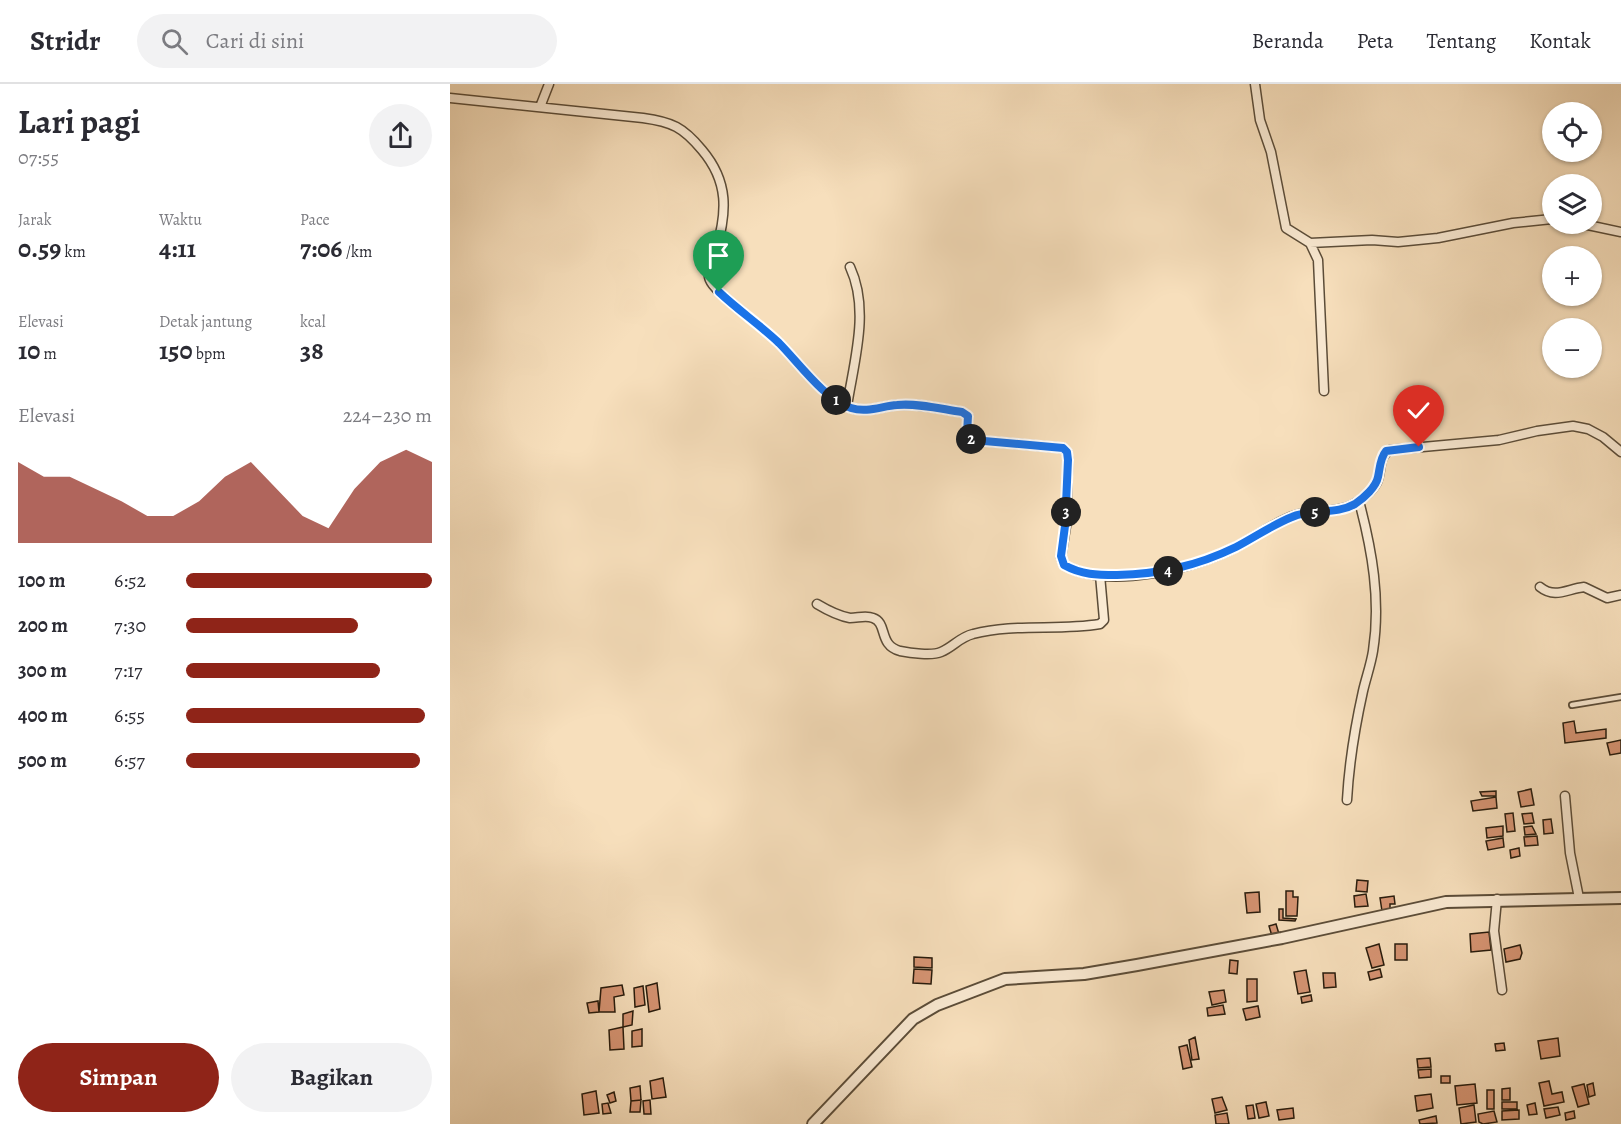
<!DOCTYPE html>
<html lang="id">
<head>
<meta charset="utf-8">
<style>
	body { margin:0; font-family:Alegreya,serif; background:#f2f2f3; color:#2b2b33; height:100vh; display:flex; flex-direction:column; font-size:22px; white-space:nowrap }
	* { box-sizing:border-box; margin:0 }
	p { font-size:20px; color:#7c7c81 }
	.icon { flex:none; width:33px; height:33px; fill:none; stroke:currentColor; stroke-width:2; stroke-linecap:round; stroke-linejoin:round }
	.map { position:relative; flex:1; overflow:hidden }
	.panel { display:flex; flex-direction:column; background:#fff; width:450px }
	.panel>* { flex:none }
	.controls { position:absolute; left:1092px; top:18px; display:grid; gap:12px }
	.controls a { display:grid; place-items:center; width:60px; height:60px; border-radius:50%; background:#fff; box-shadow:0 2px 4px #0004; font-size:30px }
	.pin { position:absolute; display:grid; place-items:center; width:51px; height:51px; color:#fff; margin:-62px -26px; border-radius:50% 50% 50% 0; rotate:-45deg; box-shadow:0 0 6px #0007 }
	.pin .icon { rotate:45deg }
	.km { position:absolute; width:30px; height:30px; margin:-15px; border-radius:50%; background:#222; color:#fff; font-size:16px; line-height:30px; text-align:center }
	.round { display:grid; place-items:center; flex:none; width:63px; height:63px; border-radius:32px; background:#f2f2f3 }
	.headline { display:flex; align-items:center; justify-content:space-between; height:102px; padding:0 18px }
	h1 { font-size:33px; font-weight:700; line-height:45px }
	.stats { display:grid; grid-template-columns:repeat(3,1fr); gap:9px; height:102px; padding:6px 18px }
	.stats div { display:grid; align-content:center }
	.stats b { font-size:26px; font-weight:700 }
	.stats small { font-size:16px; font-weight:400 }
	.stats p { font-size:16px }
	.chart { height:168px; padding:12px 18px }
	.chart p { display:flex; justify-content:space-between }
	.chart svg { width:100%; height:108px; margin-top:6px; fill:#8f2418; opacity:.7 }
	.cta { display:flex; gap:12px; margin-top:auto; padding:12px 18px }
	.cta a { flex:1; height:69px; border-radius:36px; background:#8f2418; color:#fff; font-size:24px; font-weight:700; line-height:69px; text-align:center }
	.cta a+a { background:#f2f2f3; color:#2b2b33 }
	ul { padding:0 18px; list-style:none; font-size:20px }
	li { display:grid; grid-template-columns:96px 72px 1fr; align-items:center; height:45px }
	li i { height:15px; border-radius:8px; background:#8f2418 }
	header { display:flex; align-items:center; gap:36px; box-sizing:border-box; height:84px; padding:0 30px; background:#fff; border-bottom:2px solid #e1e1e2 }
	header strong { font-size:28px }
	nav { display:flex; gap:33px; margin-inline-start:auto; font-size:21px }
	.search { width:420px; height:54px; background:#f2f2f3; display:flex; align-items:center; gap:15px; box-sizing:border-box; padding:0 21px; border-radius:33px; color:#7c7c81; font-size:22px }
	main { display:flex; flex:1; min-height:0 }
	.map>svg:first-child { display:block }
</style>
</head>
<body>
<header>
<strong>Stridr</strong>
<div class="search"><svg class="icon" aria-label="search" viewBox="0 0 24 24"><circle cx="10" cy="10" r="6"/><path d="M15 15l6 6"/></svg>Cari di sini</div>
<nav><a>Beranda</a><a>Peta</a><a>Tentang</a><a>Kontak</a></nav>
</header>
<main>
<section class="panel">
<div class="headline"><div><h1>Lari pagi</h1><p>07:55</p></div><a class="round"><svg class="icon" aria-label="share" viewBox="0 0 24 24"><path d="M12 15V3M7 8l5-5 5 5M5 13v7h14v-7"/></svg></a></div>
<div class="stats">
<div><p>Jarak</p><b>0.59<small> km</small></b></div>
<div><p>Waktu</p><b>4:11</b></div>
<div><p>Pace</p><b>7:06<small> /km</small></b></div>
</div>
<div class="stats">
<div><p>Elevasi</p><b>10<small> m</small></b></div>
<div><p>Detak jantung</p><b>150<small> bpm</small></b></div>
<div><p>kcal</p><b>38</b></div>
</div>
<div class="chart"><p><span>Elevasi</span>224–230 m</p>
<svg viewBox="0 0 160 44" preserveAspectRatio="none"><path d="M0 44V11L10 17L20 17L30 22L40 27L50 33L60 33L70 27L80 17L90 11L100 22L110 33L120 38L130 22L140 11L150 6L160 11V44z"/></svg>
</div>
<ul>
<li><b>100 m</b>6:52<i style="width:100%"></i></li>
<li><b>200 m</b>7:30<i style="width:70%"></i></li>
<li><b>300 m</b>7:17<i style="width:79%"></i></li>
<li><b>400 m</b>6:55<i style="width:97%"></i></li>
<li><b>500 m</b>6:57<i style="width:95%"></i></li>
</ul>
<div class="cta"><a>Simpan</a><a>Bagikan</a></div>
</section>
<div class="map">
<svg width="1171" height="1040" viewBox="0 0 1171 1040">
	<rect width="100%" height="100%" fill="#f7dfbc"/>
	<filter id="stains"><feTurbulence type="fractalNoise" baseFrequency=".00333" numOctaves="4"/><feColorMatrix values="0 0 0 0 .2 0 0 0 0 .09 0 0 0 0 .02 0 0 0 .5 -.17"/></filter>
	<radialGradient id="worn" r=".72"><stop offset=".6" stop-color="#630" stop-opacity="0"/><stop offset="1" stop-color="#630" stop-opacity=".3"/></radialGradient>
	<path fill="#d69473" stroke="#271b0c" stroke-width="1.5" d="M1124 637 1126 649 1156 645V654L1115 659 1113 639Z
		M1171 656V669L1160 671 1157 659Z
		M1081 705 1084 721 1071 723 1068 708Z
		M1046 707V712H1032L1030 708Z
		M1046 713 1047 724 1023 727 1021 717Z
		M1063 729 1065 747 1057 748 1055 730Z
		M1082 729 1084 739 1074 740 1072 730Z
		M1101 735 1103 749 1094 750 1093 736Z
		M1053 742V752L1037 754 1036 744Z
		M1082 742 1086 750 1075 751 1074 743Z
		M1087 752 1088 761 1075 762 1074 753Z
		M1053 754 1054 763 1038 766 1036 757Z
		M1069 764 1070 772 1061 774 1060 766Z
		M907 796 918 797 917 808 906 807Z
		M836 807H843V813H848L847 832H836Z
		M809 808 810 828 797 829 795 809Z
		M916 810 918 822 905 823 904 812Z
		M944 812 945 820H940V826L932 827 930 814Z
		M829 825H833V834L846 835 845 837 829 836Z
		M826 840 829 850 822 852 819 842Z
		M1039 848 1041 866 1021 868 1020 850Z
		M929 860 934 881 922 884 916 864Z
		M945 860H957V876H945Z
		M1070 861 1072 869 1070 875 1056 878 1054 865Z
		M464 873 482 874V884L464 883Z
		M780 876 788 877 787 890 779 889Z
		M464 885 482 886 481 900 463 899Z
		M930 885 932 893 920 896 918 888Z
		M856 886 860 908 848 910 844 888Z
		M873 889H885L886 903 874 904Z
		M797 895H807V917L797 918Z
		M207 899 210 925 199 928 196 902Z
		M172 901 174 911 164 913 165 928H149L151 904Z
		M193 902 195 921 185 923 184 904Z
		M774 906 776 918 762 921 759 908Z
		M861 911 862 917 852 919 851 913Z
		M148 917 149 928 139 929 137 919Z
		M773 921 775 930 758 932 757 924Z
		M808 922 810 933 796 936 793 925Z
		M183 927 182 941 173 943V930Z
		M173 943 174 965 160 966 159 946Z
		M192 945V962L182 963V947Z
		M745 953 749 975 742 976 739 956Z
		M1108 954 1110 972 1091 975 1088 957Z
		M1054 959 1055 966 1046 967 1045 960Z
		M737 961 742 983 733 985 729 963Z
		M980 974 981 983 968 984 967 975Z
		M981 985V993L969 994 968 986Z
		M991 992H1000V999H991Z
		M213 994 216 1013 202 1015 200 997Z
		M1099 997 1102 1010 1112 1008 1114 1018 1094 1022 1089 999Z
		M1143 999 1145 1011 1139 1013 1137 1001Z
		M1025 1000 1027 1019 1007 1021 1005 1002Z
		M1134 1000 1139 1020 1128 1023 1122 1003Z
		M190 1002 191 1016 181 1017 180 1004Z
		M1060 1004V1016H1052V1005Z
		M1037 1006H1044V1025H1037Z
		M146 1007 149 1029 134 1031 132 1010Z
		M164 1008 166 1017 160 1019 157 1011Z
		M981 1010 983 1024 967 1027 965 1012Z
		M772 1013 777 1026 765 1029 762 1015Z
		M191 1016 190 1028H180L181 1017Z
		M200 1016 201 1030H194L193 1017Z
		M816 1018 819 1032 809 1034 806 1020Z
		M1052 1018H1067V1025H1052Z
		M158 1019 161 1029 153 1030 152 1020Z
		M1085 1019 1087 1030 1079 1031 1077 1021Z
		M803 1021 805 1034 798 1035 796 1022Z
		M1024 1021 1026 1038 1011 1040 1009 1024Z
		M1108 1023 1110 1031 1096 1034 1094 1025Z
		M843 1024 844 1034 829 1036 827 1026Z
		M1069 1026V1035L1052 1036V1027Z
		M1044 1027 1047 1038 1033 1040 1029 1038 1028 1030Z
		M1124 1027 1125 1034 1116 1036 1115 1029Z
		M777 1029 779 1040H766L765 1031Z
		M986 1032 987 1039 970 1040 969 1036Z"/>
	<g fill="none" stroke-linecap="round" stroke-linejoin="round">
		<defs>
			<path id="service" d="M1122 621 1171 613"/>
			<path id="minor" d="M805 0 810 36 821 68 836 144 860 159 922 156 948 158 988 154 1063 139 1102 135
				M0 14 193 34C222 38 233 43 252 66 279 98 277 128 266 166 263 174 258 184 259 193 260 199 265 203 269 208 288 226 310 241 329 259 349 279 374 315 401 324 417 329 432 322 447 321 468 319 491 325 512 328L518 332 517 349 523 356 613 364 617 368 618 376 616 442 611 473 614 481C659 506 742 485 786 463 806 453 824 438 846 431 865 425 886 430 904 420 912 416 923 406 927 398 932 387 928 372 940 366L1049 356 1087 347 1123 342 1138 345 1153 353 1171 368
				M90 23 99 0
				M1133 140 1171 148
				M860 159 868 176 874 307
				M397 322C404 277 420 226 400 183
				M1090 503C1105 515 1117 505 1134 503L1157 514 1171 511
				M367 520C377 526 389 532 400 534 408 534 416 531 423 534 438 539 428 561 450 567 460 569 482 572 491 568 503 563 510 553 523 550 565 539 608 547 650 540L654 536 650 491
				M1115 712 1120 769 1129 814
				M897 716C899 680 905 643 913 607 916 594 921 580 923 567 931 516 922 466 909 417
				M1047 815 1044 847 1052 906"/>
			<path id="tertiary" d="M363 1040 463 935 487 921 555 895 634 890 687 881 832 854 996 818 1171 814"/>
		</defs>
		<use href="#service" stroke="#5b4c38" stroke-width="8"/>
		<use href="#minor" stroke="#5b4c38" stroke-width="11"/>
		<use href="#tertiary" stroke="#5b4c38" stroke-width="14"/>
		<use href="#service" stroke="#faead3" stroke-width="4.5"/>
		<use href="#minor" stroke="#faead3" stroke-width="8"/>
		<use href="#tertiary" stroke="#faead3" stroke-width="10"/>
	</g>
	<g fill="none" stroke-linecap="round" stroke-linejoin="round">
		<defs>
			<path id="route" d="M269 208C288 226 310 241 329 259 349 279 374 315 401 324 417 329 432 322 447 321 468 319 491 325 512 328L518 332 517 349 523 356 613 364 617 368 618 376 615 442 611 472 614 481C632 491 647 491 667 491 710 490 747 482 786 463 805 453 822 441 842 433 862 424 886 431 905 420 914 414 926 403 928 393 930 384 930 374 936 367L969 363"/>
		</defs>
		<use href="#route" stroke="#fff" stroke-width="12"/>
		<use href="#route" stroke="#1a73e8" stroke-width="8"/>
	</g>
	<rect width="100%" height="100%" filter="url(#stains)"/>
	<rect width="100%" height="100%" fill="url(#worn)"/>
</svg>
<div class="controls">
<a><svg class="icon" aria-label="locate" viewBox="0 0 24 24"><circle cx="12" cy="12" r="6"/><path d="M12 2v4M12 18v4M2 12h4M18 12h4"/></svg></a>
<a><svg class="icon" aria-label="layers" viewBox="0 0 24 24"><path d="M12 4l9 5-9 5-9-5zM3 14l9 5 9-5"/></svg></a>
<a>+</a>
<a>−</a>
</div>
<div class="pin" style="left:269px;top:208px;background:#1e9e55"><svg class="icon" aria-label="arrive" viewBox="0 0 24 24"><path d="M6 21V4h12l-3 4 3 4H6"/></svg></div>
<div class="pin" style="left:969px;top:363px;background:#d93025"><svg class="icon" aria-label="check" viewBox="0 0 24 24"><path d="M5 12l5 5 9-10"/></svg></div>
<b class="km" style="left:386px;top:316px">1</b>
<b class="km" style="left:521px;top:355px">2</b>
<b class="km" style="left:616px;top:428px">3</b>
<b class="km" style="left:718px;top:487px">4</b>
<b class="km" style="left:865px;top:428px">5</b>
</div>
</main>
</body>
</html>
